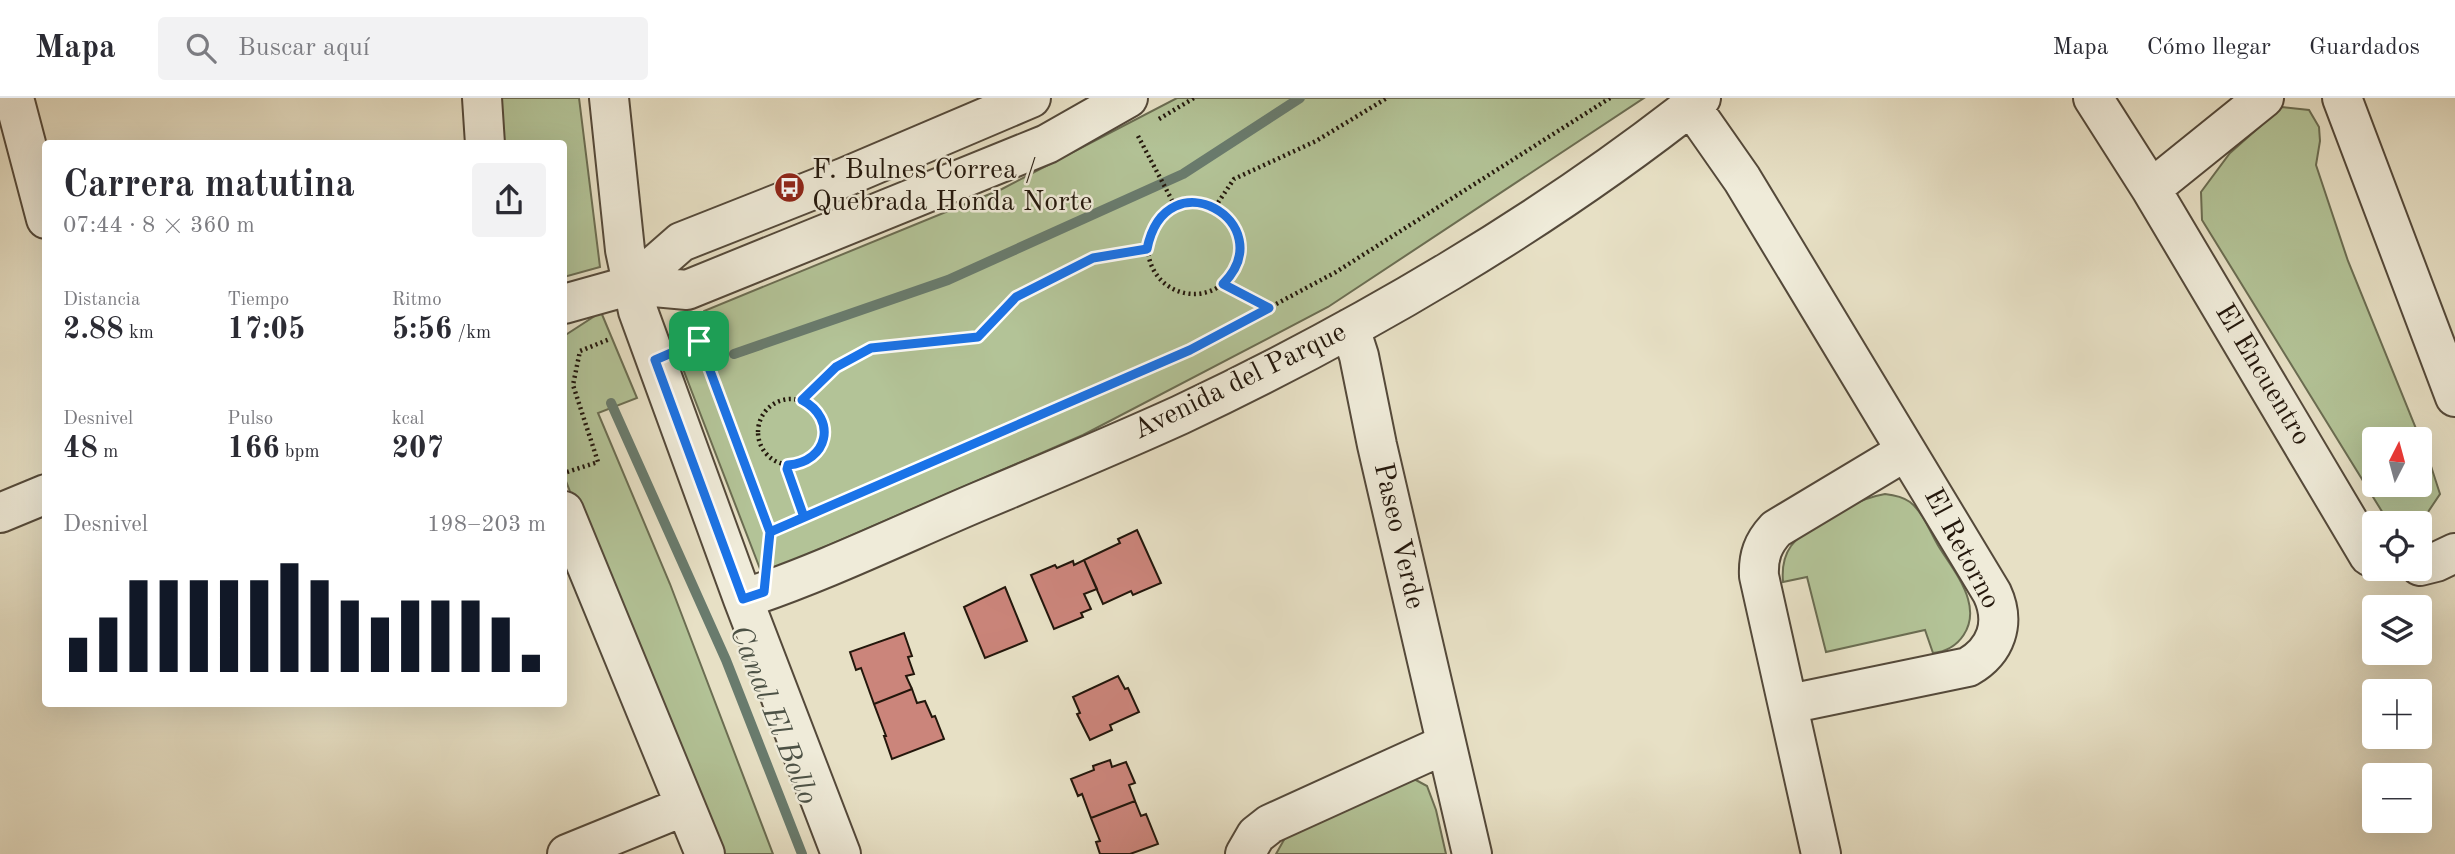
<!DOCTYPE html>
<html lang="es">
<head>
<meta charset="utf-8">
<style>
	body { margin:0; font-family:"Old Standard TT",serif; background:#f2f2f3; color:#2b2b33; height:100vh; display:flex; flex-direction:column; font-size:26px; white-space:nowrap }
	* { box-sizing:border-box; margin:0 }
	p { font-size:23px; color:#7c7c81 }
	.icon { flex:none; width:38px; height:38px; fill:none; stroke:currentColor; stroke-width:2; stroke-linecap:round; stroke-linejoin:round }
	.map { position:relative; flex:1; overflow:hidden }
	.side { position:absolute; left:42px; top:42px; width:525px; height:567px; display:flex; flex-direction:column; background:#fff; border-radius:7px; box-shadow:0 7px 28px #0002 }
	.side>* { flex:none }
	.needle { width:46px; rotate:6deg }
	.buttons { position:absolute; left:2362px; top:329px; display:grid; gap:14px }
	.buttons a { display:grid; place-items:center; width:70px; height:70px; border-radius:7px; background:#fff; box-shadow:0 7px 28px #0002; font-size:35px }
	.pin { position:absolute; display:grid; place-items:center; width:60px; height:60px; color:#fff; margin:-30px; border-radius:14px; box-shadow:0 4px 10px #0006 }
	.round { display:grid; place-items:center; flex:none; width:74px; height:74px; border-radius:7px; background:#f2f2f3 }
	.summary { display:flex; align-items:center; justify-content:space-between; height:119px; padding:0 21px }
	h1 { font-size:38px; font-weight:600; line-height:52px }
	.figures { display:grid; grid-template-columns:repeat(3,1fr); gap:10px; height:119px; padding:7px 21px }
	.figures div { display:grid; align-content:center }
	.figures b { font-size:30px; font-weight:600 }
	.figures small { font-size:19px; font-weight:400 }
	.figures p { font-size:19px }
	.chart { height:196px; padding:14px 21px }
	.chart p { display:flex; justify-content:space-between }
	.chart svg { width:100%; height:126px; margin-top:7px; stroke:#111827; stroke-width:6 }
	header { display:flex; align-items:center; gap:42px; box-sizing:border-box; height:98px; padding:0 35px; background:#fff; border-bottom:2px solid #e1e1e2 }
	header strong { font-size:33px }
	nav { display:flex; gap:38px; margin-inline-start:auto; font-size:24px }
	.search { width:490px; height:63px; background:#f2f2f3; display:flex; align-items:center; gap:18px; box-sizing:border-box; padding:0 24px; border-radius:7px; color:#7c7c81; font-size:26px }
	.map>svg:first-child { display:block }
</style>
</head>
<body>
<header>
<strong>Mapa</strong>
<div class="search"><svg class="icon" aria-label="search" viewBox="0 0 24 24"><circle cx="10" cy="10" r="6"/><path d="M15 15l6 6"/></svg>Buscar aquí</div>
<nav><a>Mapa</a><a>Cómo llegar</a><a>Guardados</a></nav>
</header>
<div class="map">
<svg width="2455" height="756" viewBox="0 0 2455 756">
	<rect width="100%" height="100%" fill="#e7e0c5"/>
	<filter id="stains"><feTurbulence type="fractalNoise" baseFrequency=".00286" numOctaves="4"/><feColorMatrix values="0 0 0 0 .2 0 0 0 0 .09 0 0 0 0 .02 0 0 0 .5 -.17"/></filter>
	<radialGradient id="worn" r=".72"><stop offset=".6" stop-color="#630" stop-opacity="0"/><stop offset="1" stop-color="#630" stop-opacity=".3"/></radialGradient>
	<path fill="#b3c397" stroke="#6b6d52" stroke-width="2" fill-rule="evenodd" d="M492 0H579L600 169 564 179V46L496 45Z
		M1177 0H1644L1328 209 1083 337 762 476 680 263 704 213 1002 91Z
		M2282 9 2309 12 2319 29 2320 43 2316 67 2348 163 2430 365 2440 396 2426 417 2412 425 2386 420 2202 122 2201 94 2230 55ZM2375 341H2420V387H2375Z
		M601 214 637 300 598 315 670 486 773 756H711L564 378V238Z
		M1885 396C1894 397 1903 399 1910 404 1923 414 1931 436 1939 449 1949 465 1963 483 1968 501 1976 528 1960 552 1933 555L1925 532 1826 554 1807 479 1783 484C1782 472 1783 459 1791 448 1807 427 1859 400 1885 396Z
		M1414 681 1427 688 1436 712 1446 756H1276L1285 740 1294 734Z"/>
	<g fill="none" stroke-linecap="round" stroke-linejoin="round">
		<path stroke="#697b6d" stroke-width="10" d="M734 256 948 182 1183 76 1300 0
			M611 305 726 562 802 756"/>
	</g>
	<path fill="#cb857b" stroke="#23170c" stroke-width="2" d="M1137 432 1161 485 1133 497 1131 493 1103 506 1084 462 1120 445 1118 441Z
		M1084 462 1097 491 1084 496 1091 511 1081 515 1083 519 1054 531 1031 477 1055 467 1057 470 1073 463 1074 467Z
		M1005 489 1027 543 985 560 964 509Z
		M904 535 912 558 908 559 914 576 906 578 912 591 874 606 861 570 856 572 850 554Z
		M1118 578 1125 591 1128 590 1139 614 1110 627 1112 632 1090 642 1077 616 1080 615 1073 599Z
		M912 591 917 605 925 603 932 619 935 618 944 641 892 661 884 638H886L874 606Z
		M1110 662 1112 669 1126 664 1135 685 1129 687 1135 703 1091 720 1082 696 1078 698 1071 681 1094 672 1093 668Z
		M1135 703 1141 718 1146 716 1158 746 1130 756H1100L1096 744 1100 743 1091 720Z"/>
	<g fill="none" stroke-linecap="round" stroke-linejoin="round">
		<defs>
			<path id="minor" d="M14 0 46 121
				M482 0 485 46
				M609 0 625 152 638 213 743 501 841 756
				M2093 0 2151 91 2369 458 2375 461
				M2342 0 2455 299
				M1691 8 1742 81 1992 495C2006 525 1996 553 1968 569L1789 606
				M2151 91 2264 0
				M632 187 681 144 843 80 1031 0
				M564 206 632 187 687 192 1047 46 1128 0
				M1350 230 1359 258 1377 347 1472 756
				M564 413 705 756
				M0 415 46 396
				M2420 468 2436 464 2455 455
				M743 501C824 474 902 436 980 403 1047 375 1114 347 1180 317 1360 232 1545 124 1701 0
				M567 756 685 708
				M1245 756 1256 737 1270 726 1446 646
				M1821 756 1759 478C1758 458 1763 445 1776 431L1906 353"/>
		</defs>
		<use href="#minor" stroke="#54493a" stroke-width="42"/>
		<path stroke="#23170c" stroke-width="4.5" stroke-dasharray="2 3.5" stroke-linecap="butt" d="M1159 21 1194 0
			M1138 38 1175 108
			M1148 150a46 46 0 1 1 92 0a46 46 0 1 1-92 0Z
			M1215 109 1234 81 1316 43 1387 0
			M1223 186 1269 210
			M694 228 770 434 768 454
			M758 334a33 33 0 1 1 66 0a33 33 0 1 1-66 0Z
			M802 302 836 269 871 250 978 239 1016 199 1093 160 1147 151
			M788 367 787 371 804 419
			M567 374 598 364 573 287 580 253 610 241
			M770 434 1190 252 1336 174 1610 0"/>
		<use href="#minor" stroke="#efebd9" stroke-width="38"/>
	</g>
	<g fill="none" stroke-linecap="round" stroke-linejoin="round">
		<defs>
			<path id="route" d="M699 243 770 434 1190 252 1269 210 1223 186C1283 125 1166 57 1147 151L1093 160 1016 199 978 239 871 250 836 269 802 302C838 321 828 364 788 367L787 371 804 419 770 434 764 494 743 501 655 262 699 243"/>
		</defs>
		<use href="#route" stroke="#fff" stroke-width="14"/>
		<use href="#route" stroke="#1a73e8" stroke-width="9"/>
	</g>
	<defs>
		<symbol id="bus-disc" viewBox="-11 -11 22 22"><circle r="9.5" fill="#8f2418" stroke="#efebd9"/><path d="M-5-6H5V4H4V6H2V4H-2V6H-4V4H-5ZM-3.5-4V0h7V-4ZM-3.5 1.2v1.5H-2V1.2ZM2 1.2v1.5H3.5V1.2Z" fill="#fff"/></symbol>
	</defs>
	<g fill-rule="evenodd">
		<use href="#bus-disc" x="772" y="72" width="35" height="35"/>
	</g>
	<g text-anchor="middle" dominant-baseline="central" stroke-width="5" stroke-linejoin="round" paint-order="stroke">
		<g font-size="28" fill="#23170c" stroke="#efebd9" text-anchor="start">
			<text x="812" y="73">F. Bulnes Correa /<tspan x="812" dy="32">Quebrada Honda Norte</tspan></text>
		</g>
		<g font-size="28" fill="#23170c" stroke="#efebd9">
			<text transform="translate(2262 277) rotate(59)">El Encuentro</text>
			<text transform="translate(1240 284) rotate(-26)">Avenida del Parque</text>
			<text transform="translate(1398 438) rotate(77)">Paseo Verde</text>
			<text transform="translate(1961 451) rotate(62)">El Retorno</text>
		</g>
		<g font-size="30" font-style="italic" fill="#4c5145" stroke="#efebd9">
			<text transform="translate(773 617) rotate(68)">Canal El Bollo</text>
		</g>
	</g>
	<rect width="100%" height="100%" filter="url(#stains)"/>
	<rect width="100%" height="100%" fill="url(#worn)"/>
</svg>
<div class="buttons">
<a><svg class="needle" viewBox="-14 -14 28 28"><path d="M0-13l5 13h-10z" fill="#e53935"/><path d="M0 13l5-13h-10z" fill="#7c7c81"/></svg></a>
<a><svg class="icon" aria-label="locate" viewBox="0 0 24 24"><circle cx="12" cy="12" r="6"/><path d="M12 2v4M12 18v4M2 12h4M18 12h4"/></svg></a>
<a><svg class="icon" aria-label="layers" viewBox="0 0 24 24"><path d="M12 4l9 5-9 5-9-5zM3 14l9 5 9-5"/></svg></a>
<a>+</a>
<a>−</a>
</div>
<div class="pin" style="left:699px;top:243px;background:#1e9e55"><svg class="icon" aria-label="arrive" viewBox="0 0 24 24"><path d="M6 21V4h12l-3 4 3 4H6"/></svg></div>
<section class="side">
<div class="summary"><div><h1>Carrera matutina</h1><p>07:44 · 8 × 360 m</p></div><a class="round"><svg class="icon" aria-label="share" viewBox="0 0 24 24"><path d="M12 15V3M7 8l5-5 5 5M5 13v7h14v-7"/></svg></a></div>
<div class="figures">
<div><p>Distancia</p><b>2.88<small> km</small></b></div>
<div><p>Tiempo</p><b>17:05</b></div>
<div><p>Ritmo</p><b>5:56<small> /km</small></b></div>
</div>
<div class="figures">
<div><p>Desnivel</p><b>48<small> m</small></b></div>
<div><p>Pulso</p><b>166<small> bpm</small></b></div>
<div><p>kcal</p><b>207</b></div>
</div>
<div class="chart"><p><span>Desnivel</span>198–203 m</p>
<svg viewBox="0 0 160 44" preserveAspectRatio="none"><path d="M5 44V32M15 44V25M25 44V12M35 44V12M45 44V12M55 44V12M65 44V12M75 44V6M85 44V12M95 44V19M105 44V25M115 44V19M125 44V19M135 44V19M145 44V25M155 44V38"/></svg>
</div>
</section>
</div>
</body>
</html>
